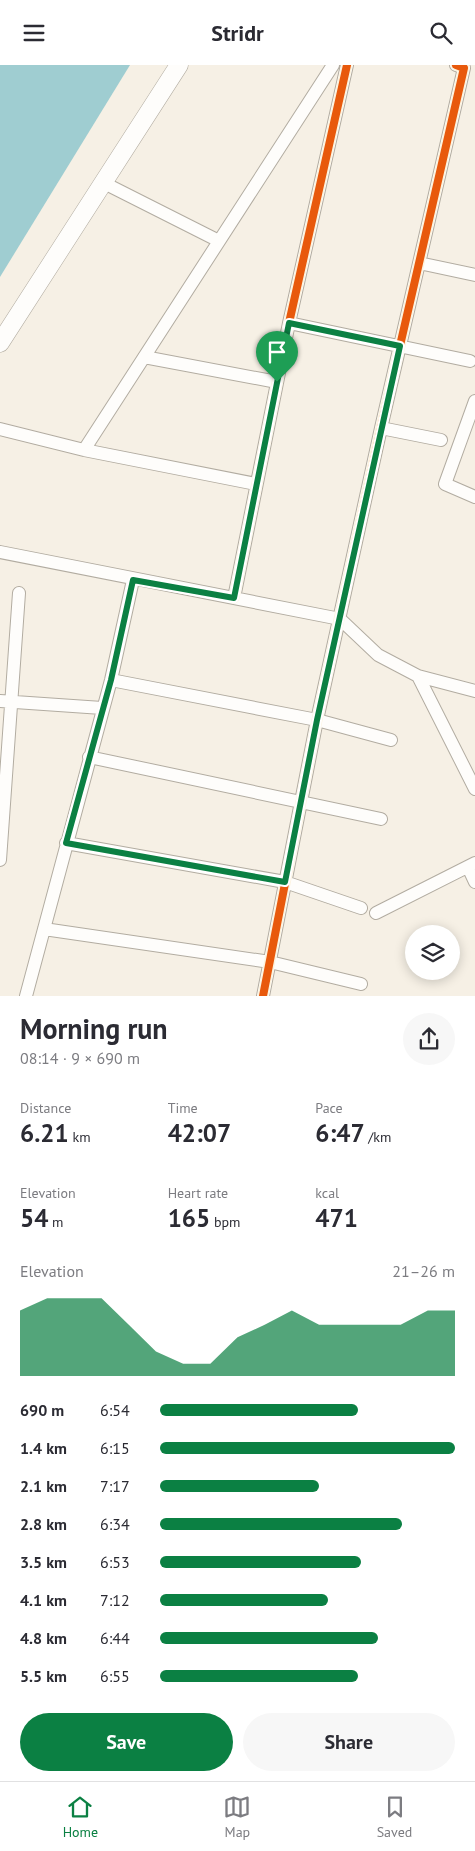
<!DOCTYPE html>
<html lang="en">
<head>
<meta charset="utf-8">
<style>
	body { margin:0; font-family:"PT Sans",sans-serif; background:#f7f7f7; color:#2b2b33; height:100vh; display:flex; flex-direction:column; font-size:19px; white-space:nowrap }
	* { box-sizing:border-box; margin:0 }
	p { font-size:16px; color:#7c7c81 }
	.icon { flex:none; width:28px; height:28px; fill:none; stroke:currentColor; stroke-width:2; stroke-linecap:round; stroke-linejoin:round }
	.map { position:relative; height:931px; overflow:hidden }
	.sheet { display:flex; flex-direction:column; background:#fff; flex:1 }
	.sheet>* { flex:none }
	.buttons { position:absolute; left:405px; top:860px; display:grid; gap:10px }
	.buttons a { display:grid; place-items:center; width:55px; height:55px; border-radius:50%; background:#fff; box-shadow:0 2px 12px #0003; font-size:25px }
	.pin { position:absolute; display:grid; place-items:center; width:42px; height:42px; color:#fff; margin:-51px -21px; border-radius:50% 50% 50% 0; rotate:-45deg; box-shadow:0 0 5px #0007 }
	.pin .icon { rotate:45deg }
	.round { display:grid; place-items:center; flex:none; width:52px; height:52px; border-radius:26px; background:#f7f7f7 }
	.overview { display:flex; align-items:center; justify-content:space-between; height:85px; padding:0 20px }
	h1 { font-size:28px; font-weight:700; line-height:38px }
	.metrics { display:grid; grid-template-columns:repeat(3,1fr); gap:8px; height:85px; padding:5px 20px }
	.metrics div { display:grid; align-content:center }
	.metrics b { font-size:25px; font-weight:700 }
	.metrics small { font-size:14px; font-weight:400 }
	.metrics p { font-size:14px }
	.chart { height:140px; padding:10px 20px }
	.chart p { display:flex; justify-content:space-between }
	.chart svg { width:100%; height:90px; margin-top:5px; fill:#0b8043; opacity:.7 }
	.primary-button { display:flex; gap:10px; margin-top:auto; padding:10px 20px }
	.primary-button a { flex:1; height:58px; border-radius:30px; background:#0b8043; color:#fff; font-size:20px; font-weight:700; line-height:58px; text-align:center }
	.primary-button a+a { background:#f7f7f7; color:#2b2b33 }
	ul { padding:0 20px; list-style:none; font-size:16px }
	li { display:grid; grid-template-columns:80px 60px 1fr; align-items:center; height:38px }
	li i { height:12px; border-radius:6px; background:#0b8043 }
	header { display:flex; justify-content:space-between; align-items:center; height:65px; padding:0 20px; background:#fff; font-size:22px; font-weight:700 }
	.dock { display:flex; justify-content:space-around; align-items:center; height:70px; border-top:1px solid #e1e1e2; background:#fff; font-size:14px; color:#7c7c81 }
	.dock a { display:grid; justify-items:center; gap:2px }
	.dock .selected { color:#0b8043 }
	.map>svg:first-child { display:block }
</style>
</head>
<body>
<header><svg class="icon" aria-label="menu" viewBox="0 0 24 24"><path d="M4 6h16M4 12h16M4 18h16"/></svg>Stridr<svg class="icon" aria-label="search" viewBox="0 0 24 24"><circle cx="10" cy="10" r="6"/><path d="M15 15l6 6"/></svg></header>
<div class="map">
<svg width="475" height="931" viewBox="0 0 475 931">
	<rect width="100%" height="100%" fill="#f6f0e5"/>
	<path fill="#9fcdd1" d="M0 0H130L0 212Z"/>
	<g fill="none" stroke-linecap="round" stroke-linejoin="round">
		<defs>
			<path id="street" d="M104 118 219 176
				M419 198 475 210
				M289 258 470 296
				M144 292 277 317
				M475 336 445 419 475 432
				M381 363 441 375
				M0 364 84 385 256 419
				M84 385 333 0
				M0 487 340 554 378 590 418 611 475 626
				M234 533 289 258 347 0
				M418 611 475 724
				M111 615 317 655 391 675
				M0 636 102 643
				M89 692 381 754
				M66 778 285 817 361 843
				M0 795 19 528
				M468 802 475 817
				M376 848 475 798
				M44 864 270 897 361 919
				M26 931 111 615 133 515
				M263 931 317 655 381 363 464 3 456 0"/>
			<path id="secondary" d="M0 278 179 0"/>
		</defs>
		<use href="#street" stroke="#b2aca1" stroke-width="14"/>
		<use href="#secondary" stroke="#b2aca1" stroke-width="19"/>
		<use href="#street" stroke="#fefdfb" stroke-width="12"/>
		<use href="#secondary" stroke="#fefdfb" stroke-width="18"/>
		<defs>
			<path id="cycleway" d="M234 533 289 258 347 0
				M263 931 317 655 381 363 464 3 456 0"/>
		</defs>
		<use href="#cycleway" stroke="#fdf3de" stroke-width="11"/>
		<use href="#cycleway" stroke="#e8590c" stroke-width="8"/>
	</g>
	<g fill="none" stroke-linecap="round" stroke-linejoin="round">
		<defs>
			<path id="route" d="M289 258 400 281 317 655 285 817 66 778 111 615 133 515 234 533Z"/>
		</defs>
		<use href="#route" stroke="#fff" stroke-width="10"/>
		<use href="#route" stroke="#0b8043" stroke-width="6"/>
	</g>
</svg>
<div class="buttons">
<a><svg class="icon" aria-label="layers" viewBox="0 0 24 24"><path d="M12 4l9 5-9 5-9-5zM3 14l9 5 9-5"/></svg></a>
</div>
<div class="pin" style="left:277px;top:317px;background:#1e9e55"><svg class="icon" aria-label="arrive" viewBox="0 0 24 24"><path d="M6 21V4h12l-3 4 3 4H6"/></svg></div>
</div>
<section class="sheet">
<div class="overview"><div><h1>Morning run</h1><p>08:14 · 9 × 690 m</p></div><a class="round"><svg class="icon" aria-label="share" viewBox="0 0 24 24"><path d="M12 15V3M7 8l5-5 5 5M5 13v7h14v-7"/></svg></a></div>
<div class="metrics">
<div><p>Distance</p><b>6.21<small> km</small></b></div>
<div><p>Time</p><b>42:07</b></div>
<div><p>Pace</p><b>6:47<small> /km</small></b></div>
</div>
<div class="metrics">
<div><p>Elevation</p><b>54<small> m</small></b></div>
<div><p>Heart rate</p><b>165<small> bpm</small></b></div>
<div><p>kcal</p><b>471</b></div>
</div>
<div class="chart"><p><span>Elevation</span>21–26 m</p>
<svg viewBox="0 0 160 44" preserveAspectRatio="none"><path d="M0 44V12L10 6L20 6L30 6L40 19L50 32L60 38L70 38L80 25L90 19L100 12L110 19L120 19L130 19L140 19L150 12L160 12V44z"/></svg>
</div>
<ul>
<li><b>690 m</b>6:54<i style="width:67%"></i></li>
<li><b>1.4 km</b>6:15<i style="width:100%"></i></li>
<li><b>2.1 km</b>7:17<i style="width:54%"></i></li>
<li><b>2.8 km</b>6:34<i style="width:82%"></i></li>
<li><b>3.5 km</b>6:53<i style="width:68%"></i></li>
<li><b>4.1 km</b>7:12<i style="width:57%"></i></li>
<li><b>4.8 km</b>6:44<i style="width:74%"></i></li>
<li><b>5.5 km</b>6:55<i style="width:67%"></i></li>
</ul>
<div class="primary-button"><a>Save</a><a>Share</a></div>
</section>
<nav class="dock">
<a class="selected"><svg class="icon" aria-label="home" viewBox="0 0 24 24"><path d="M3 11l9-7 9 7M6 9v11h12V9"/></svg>Home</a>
<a><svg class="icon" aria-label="map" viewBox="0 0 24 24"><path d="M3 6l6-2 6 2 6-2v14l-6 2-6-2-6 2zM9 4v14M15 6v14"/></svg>Map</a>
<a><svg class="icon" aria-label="saved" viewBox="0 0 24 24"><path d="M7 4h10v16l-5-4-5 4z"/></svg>Saved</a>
</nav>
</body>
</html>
